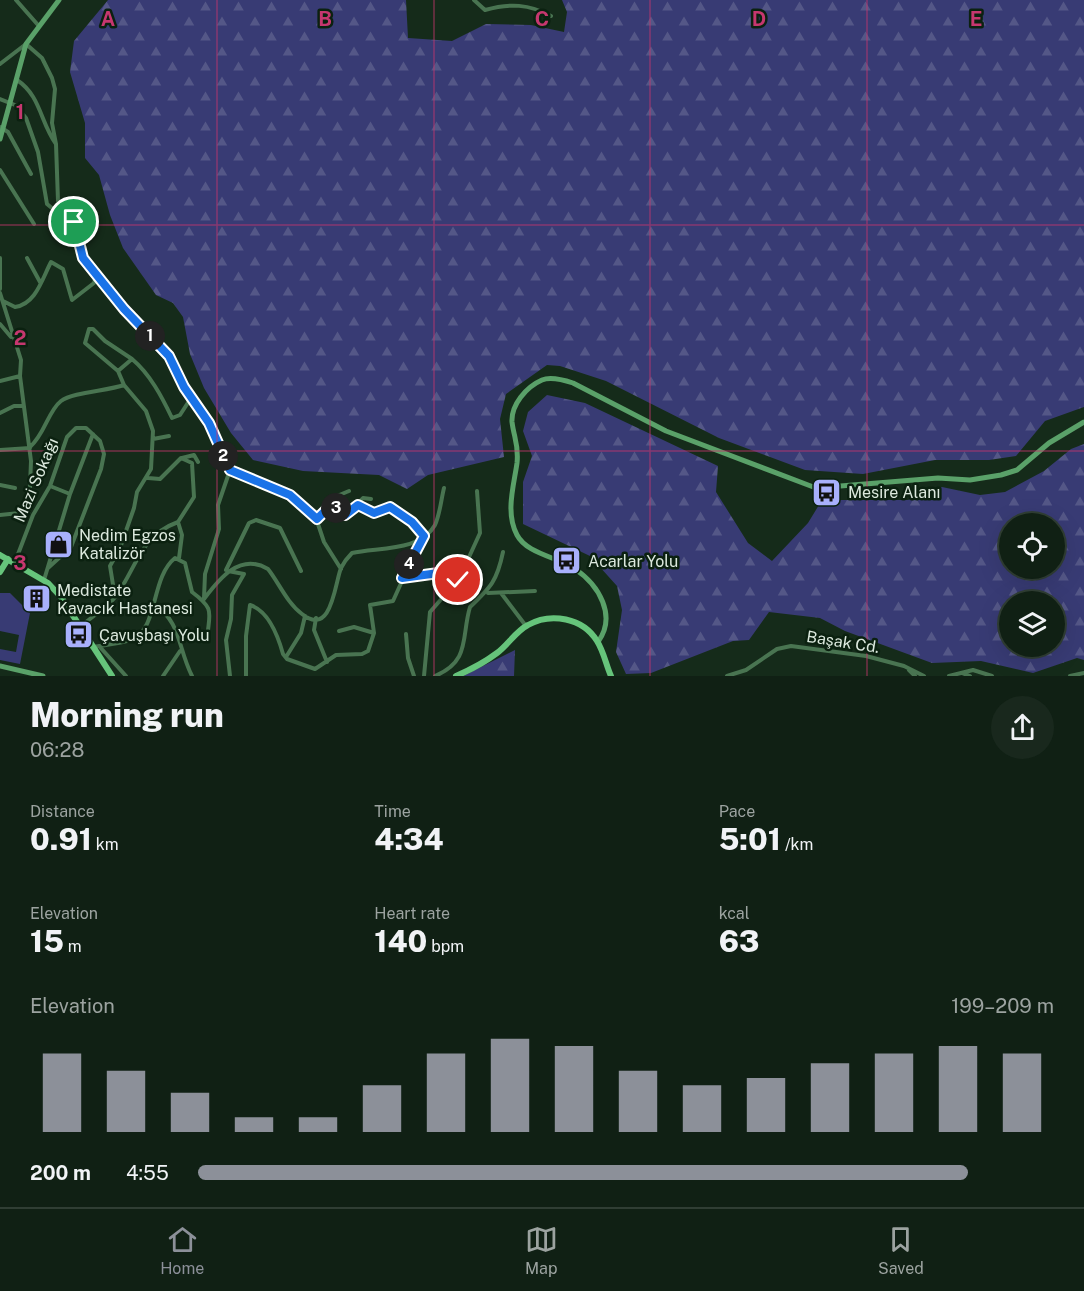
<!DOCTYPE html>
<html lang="en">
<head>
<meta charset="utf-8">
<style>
	body { margin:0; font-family:"Public Sans",sans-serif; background:#19281d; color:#f1f3f6; height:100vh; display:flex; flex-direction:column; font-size:22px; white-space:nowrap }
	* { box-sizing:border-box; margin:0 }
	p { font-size:20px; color:#9ca3a0 }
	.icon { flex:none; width:33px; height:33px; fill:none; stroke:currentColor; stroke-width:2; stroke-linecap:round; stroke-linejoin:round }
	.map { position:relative; height:676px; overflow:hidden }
	.details { display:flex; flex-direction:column; background:#102014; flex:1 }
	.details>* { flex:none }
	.buttons { position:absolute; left:999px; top:513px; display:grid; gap:12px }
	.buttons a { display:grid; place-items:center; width:66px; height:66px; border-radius:50%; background:#102014; box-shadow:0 6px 24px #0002,0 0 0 2px #303e34; font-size:30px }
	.pin { position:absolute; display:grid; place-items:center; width:51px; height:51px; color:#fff; margin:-26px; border:3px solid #fff; border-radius:50%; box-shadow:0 2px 6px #0007 }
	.km { position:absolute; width:30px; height:30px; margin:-15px; border-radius:50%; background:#222; color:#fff; font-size:16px; line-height:30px; text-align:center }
	.round { display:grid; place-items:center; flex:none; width:63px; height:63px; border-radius:32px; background:#19281d }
	.headline { display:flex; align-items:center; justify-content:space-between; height:102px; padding:0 30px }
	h1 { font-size:33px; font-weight:800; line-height:45px }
	.stats { display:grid; grid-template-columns:repeat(3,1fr); gap:9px; height:102px; padding:6px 30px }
	.stats div { display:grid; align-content:center }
	.stats b { font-size:30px; font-weight:800 }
	.stats small { font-size:16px; font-weight:400 }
	.stats p { font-size:16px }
	.chart { height:168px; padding:12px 30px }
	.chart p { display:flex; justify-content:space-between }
	.chart svg { width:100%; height:108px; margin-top:6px; stroke:#8c9099; stroke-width:6 }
	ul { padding:0 30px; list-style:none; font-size:20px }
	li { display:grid; grid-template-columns:96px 72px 1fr; align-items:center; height:45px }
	li i { height:15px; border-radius:8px; background:#8c9099 }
	.dock { display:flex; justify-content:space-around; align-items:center; height:84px; border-top:2px solid #303e34; background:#102014; font-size:16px; color:#9ca3a0 }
	.dock a { display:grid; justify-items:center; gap:3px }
	.dock .active { color:#8c9099 }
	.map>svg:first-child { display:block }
</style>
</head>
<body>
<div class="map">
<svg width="1084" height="676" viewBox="0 0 1084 676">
	<defs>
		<pattern id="forest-firs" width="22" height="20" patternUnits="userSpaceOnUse" patternTransform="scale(1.5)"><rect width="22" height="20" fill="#383b74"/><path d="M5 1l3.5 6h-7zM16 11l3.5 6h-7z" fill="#545787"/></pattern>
	</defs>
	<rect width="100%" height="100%" fill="#152b1a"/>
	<path fill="#383b74" d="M0 593H10L30 613 20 664 0 660V649L16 652 19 635 0 631Z"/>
	<path fill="url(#forest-firs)" fill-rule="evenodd" d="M108 0H406L408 38 452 41 486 24 531 25 564 32 567 12 562 0H1084V407L1045 421 1016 456 989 460H935L863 474 805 470 719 438 606 381 560 366 547 365 506 394 500 419 504 457 428 475 407 489 379 475 303 471 253 460 231 433 204 388 190 354 183 317 173 303 156 295 123 248 110 215 99 175 85 158V123L70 72 74 41Z
		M547 395 585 403 718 466 716 492 748 543 772 561 808 523 822 500H908L942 487 980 495 1005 492 1044 471 1071 449 1084 444V660L1077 658 1033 673 981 661 932 663 845 631 820 618 769 612 749 640 733 641 651 673 626 674 616 652 622 610 617 586 590 556 523 524V482L532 456 523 431 528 412ZM1010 524H1054V568H1010ZM1010 602H1054V646H1010Z
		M515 650 514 676H463Z"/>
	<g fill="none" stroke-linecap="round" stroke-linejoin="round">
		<path stroke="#497451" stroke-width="4" d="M16 0 38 25
			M474 0 485 10C510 3 529 4 551 16
			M0 64 26 44 42 58 52 78 55 89 52 123 56 144 58 201 74 222 83 258 124 309 169 356 184 387 209 423 230 470 290 495 315 515 324 542 341 569
			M17 80C41 96 40 122 56 144
			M0 99 15 105 26 118 38 152 47 204 59 214 65 213
			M0 127 8 132 31 174
			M0 170 34 224
			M0 258V289
			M27 258 40 282
			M0 293 21 360 20 376 31 461 29 512 0 515
			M3 301 15 307C36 304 42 279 51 262L63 269 72 300 94 283 96 276
			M0 324 11 337
			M118 371 132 359C150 374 162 397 172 418L180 415 191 398
			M0 381 20 376
			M0 413 14 406H24
			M153 439 169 436
			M30 447C45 434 48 411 61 401 73 392 107 391 124 385
			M0 450 30 448
			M182 458 194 455 198 462
			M148 478 160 479 181 458 192 463 194 497 178 522 182 535 179 558
			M0 485 15 488
			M50 486 70 494
			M358 505 373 513 390 507 412 522 424 536
			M330 506 337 496 349 491
			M317 519 330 506 347 515 363 498 371 499
			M15 562 33 515 50 486 67 437 76 428H86L100 441 104 454 101 469 71 547 48 568
			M226 570 249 523 256 520 280 528 301 571
			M228 571 244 574 232 595 231 619 226 640 230 676
			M402 578 453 571 458 580 430 612 424 676
			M459 579 480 533 477 491
			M44 580 70 494 93 434
			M488 593 535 591
			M501 593 526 626
			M115 597 110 566 120 548 134 508 137 492 151 469 153 431 146 411 124 385 118 371 85 343 89 329H93L105 341 132 359
			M204 598 205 574 219 529 218 505 230 470
			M204 599C219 579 240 552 268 569 279 583 287 603 302 614 332 638 335 582 341 568 344 562 348 557 352 553 378 547 420 552 435 525 440 514 441 500 444 488
			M153 603C182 623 177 646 192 676
			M316 618 314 630 327 662
			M80 627C91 617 107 608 116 596 137 567 140 536 178 522
			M339 631 354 627 374 633
			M406 634 408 658 414 676
			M99 646 126 676
			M92 647C105 645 121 644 133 639 158 628 151 577 175 558L185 563 192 592C216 610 209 612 207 640
			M286 657 301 633 305 616
			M909 670 915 676
			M962 673 970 676
			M163 676 180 651
			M246 676V636L250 605C269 611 278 636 283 654L287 659 315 669 336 655 362 654 368 651 374 633 370 605 393 601 421 539
			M435 676C471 661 461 637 470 607 491 587 497 581 503 552
			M727 676 746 670 777 649 791 646 866 656 904 666 924 676
			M949 676 973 670 992 676
			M1070 676 1084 673"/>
		<path stroke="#5aa169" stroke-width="5" d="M0 139 26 44 59 0
			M598 642C617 616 599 585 575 569 558 557 527 554 517 535 505 513 514 485 517 463 519 445 514 438 512 422 511 405 526 387 542 380 551 376 564 380 573 383L666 431 816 488 938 478 970 480 1001 475 1017 470 1049 443 1084 422
			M0 666 43 676"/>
		<path stroke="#66c47b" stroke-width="6" d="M0 555 48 583 61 597 112 676
			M0 572 8 559
			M456 676C470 670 485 662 497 653 508 645 516 631 528 625 551 612 583 618 597 641 604 652 606 665 611 676"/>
	</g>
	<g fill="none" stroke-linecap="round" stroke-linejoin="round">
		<defs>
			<path id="route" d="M74 222 83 258 124 309 169 356 184 387 209 423 230 470 290 495 317 519 330 506 345 515 358 505 374 513 390 507 412 522 424 536 402 578 453 571 458 580"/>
		</defs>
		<use href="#route" stroke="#fff" stroke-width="12"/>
		<use href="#route" stroke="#1a73e8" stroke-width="8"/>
	</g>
	<path fill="none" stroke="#c6376f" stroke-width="1.5" stroke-opacity="0.55" d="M217 0V676M434 0V676M650 0V676M867 0V676M0 225H1084M0 451H1084"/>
	<defs>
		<symbol id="bus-square" viewBox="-11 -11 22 22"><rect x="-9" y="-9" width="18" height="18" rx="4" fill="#a8b0fc" stroke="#0b2110"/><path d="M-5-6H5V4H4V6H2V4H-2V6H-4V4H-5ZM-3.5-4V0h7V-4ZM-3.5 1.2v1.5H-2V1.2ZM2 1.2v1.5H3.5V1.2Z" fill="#111"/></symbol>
		<symbol id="shop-square" viewBox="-11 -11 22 22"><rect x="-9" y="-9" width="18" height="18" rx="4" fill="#a8b0fc" stroke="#0b2110"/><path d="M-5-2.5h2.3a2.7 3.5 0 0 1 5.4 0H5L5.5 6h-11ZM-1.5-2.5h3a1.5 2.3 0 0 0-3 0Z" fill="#111"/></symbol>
		<symbol id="building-square" viewBox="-11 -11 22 22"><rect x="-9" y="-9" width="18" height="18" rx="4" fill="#a8b0fc" stroke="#0b2110"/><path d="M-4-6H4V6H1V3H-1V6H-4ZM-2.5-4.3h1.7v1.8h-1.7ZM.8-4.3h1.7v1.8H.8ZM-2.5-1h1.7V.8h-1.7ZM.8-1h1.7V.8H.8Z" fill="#111"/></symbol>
	</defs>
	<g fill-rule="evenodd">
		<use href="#bus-square" x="810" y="476" width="33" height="33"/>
		<use href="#shop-square" x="42" y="528" width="33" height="33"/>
		<use href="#bus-square" x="550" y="544" width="33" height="33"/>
		<use href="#building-square" x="20" y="582" width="33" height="33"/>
		<use href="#bus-square" x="62" y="618" width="33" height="33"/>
	</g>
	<g text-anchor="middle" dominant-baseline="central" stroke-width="5" stroke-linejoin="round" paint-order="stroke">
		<g font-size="16" fill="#dce9de" stroke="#0b2110">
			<text transform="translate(36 480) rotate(-67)">Mazi Sokağı</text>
			<text transform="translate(843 642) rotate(9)">Başak Cd.</text>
		</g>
		<g font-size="16" fill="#dce9de" stroke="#0b2110" text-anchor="start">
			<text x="848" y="492">Mesire Alanı</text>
			<text x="79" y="535">Nedim Egzos<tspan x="79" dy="18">Katalizör</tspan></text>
			<text x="588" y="561">Acarlar Yolu</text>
			<text x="57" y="590">Medistate<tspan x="57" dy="18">Kavacık Hastanesi</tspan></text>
			<text x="99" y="635">Çavuşbaşı Yolu</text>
		</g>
	</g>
	<g font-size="20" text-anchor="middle" font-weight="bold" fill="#c6376f" stroke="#0b2110" stroke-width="5" stroke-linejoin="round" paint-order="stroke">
		<text x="108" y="26">A</text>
		<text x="325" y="26">B</text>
		<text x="542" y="26">C</text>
		<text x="759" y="26">D</text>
		<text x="976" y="26">E</text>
		<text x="20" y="119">1</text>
		<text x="20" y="345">2</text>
		<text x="20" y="570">3</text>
	</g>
</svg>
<div class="buttons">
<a><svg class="icon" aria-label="locate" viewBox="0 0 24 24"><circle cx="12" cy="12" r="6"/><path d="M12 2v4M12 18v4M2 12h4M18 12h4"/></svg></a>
<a><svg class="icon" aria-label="layers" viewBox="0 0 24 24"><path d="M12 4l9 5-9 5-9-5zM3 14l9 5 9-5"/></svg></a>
</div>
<div class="pin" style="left:74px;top:222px;background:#1e9e55"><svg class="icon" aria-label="arrive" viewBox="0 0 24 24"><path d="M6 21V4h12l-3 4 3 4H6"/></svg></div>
<div class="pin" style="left:458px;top:580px;background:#d93025"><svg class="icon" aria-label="check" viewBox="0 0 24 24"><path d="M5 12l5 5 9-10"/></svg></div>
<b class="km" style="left:150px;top:336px">1</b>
<b class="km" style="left:223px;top:456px">2</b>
<b class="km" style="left:336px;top:508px">3</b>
<b class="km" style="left:409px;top:564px">4</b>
</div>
<section class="details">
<div class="headline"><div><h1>Morning run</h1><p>06:28</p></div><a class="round"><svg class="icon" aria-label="share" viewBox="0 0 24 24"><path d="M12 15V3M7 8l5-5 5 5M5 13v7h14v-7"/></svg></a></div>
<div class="stats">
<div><p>Distance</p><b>0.91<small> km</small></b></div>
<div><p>Time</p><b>4:34</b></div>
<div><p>Pace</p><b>5:01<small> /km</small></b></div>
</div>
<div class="stats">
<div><p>Elevation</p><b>15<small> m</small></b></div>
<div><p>Heart rate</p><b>140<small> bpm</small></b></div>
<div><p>kcal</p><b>63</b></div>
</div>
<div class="chart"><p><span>Elevation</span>199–209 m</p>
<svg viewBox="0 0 160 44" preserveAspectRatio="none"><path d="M5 44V12M15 44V19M25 44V28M35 44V38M45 44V38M55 44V25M65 44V12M75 44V6M85 44V9M95 44V19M105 44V25M115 44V22M125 44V16M135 44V12M145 44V9M155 44V12"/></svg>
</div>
<ul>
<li><b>200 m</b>4:55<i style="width:90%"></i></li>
</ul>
</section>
<nav class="dock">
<a class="active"><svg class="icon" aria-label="home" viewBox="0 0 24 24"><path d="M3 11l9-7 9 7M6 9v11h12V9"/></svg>Home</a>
<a><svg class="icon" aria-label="map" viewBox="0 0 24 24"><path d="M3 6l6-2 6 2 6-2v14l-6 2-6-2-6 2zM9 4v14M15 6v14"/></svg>Map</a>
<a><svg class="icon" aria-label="saved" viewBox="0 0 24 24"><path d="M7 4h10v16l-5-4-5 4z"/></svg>Saved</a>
</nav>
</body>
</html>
